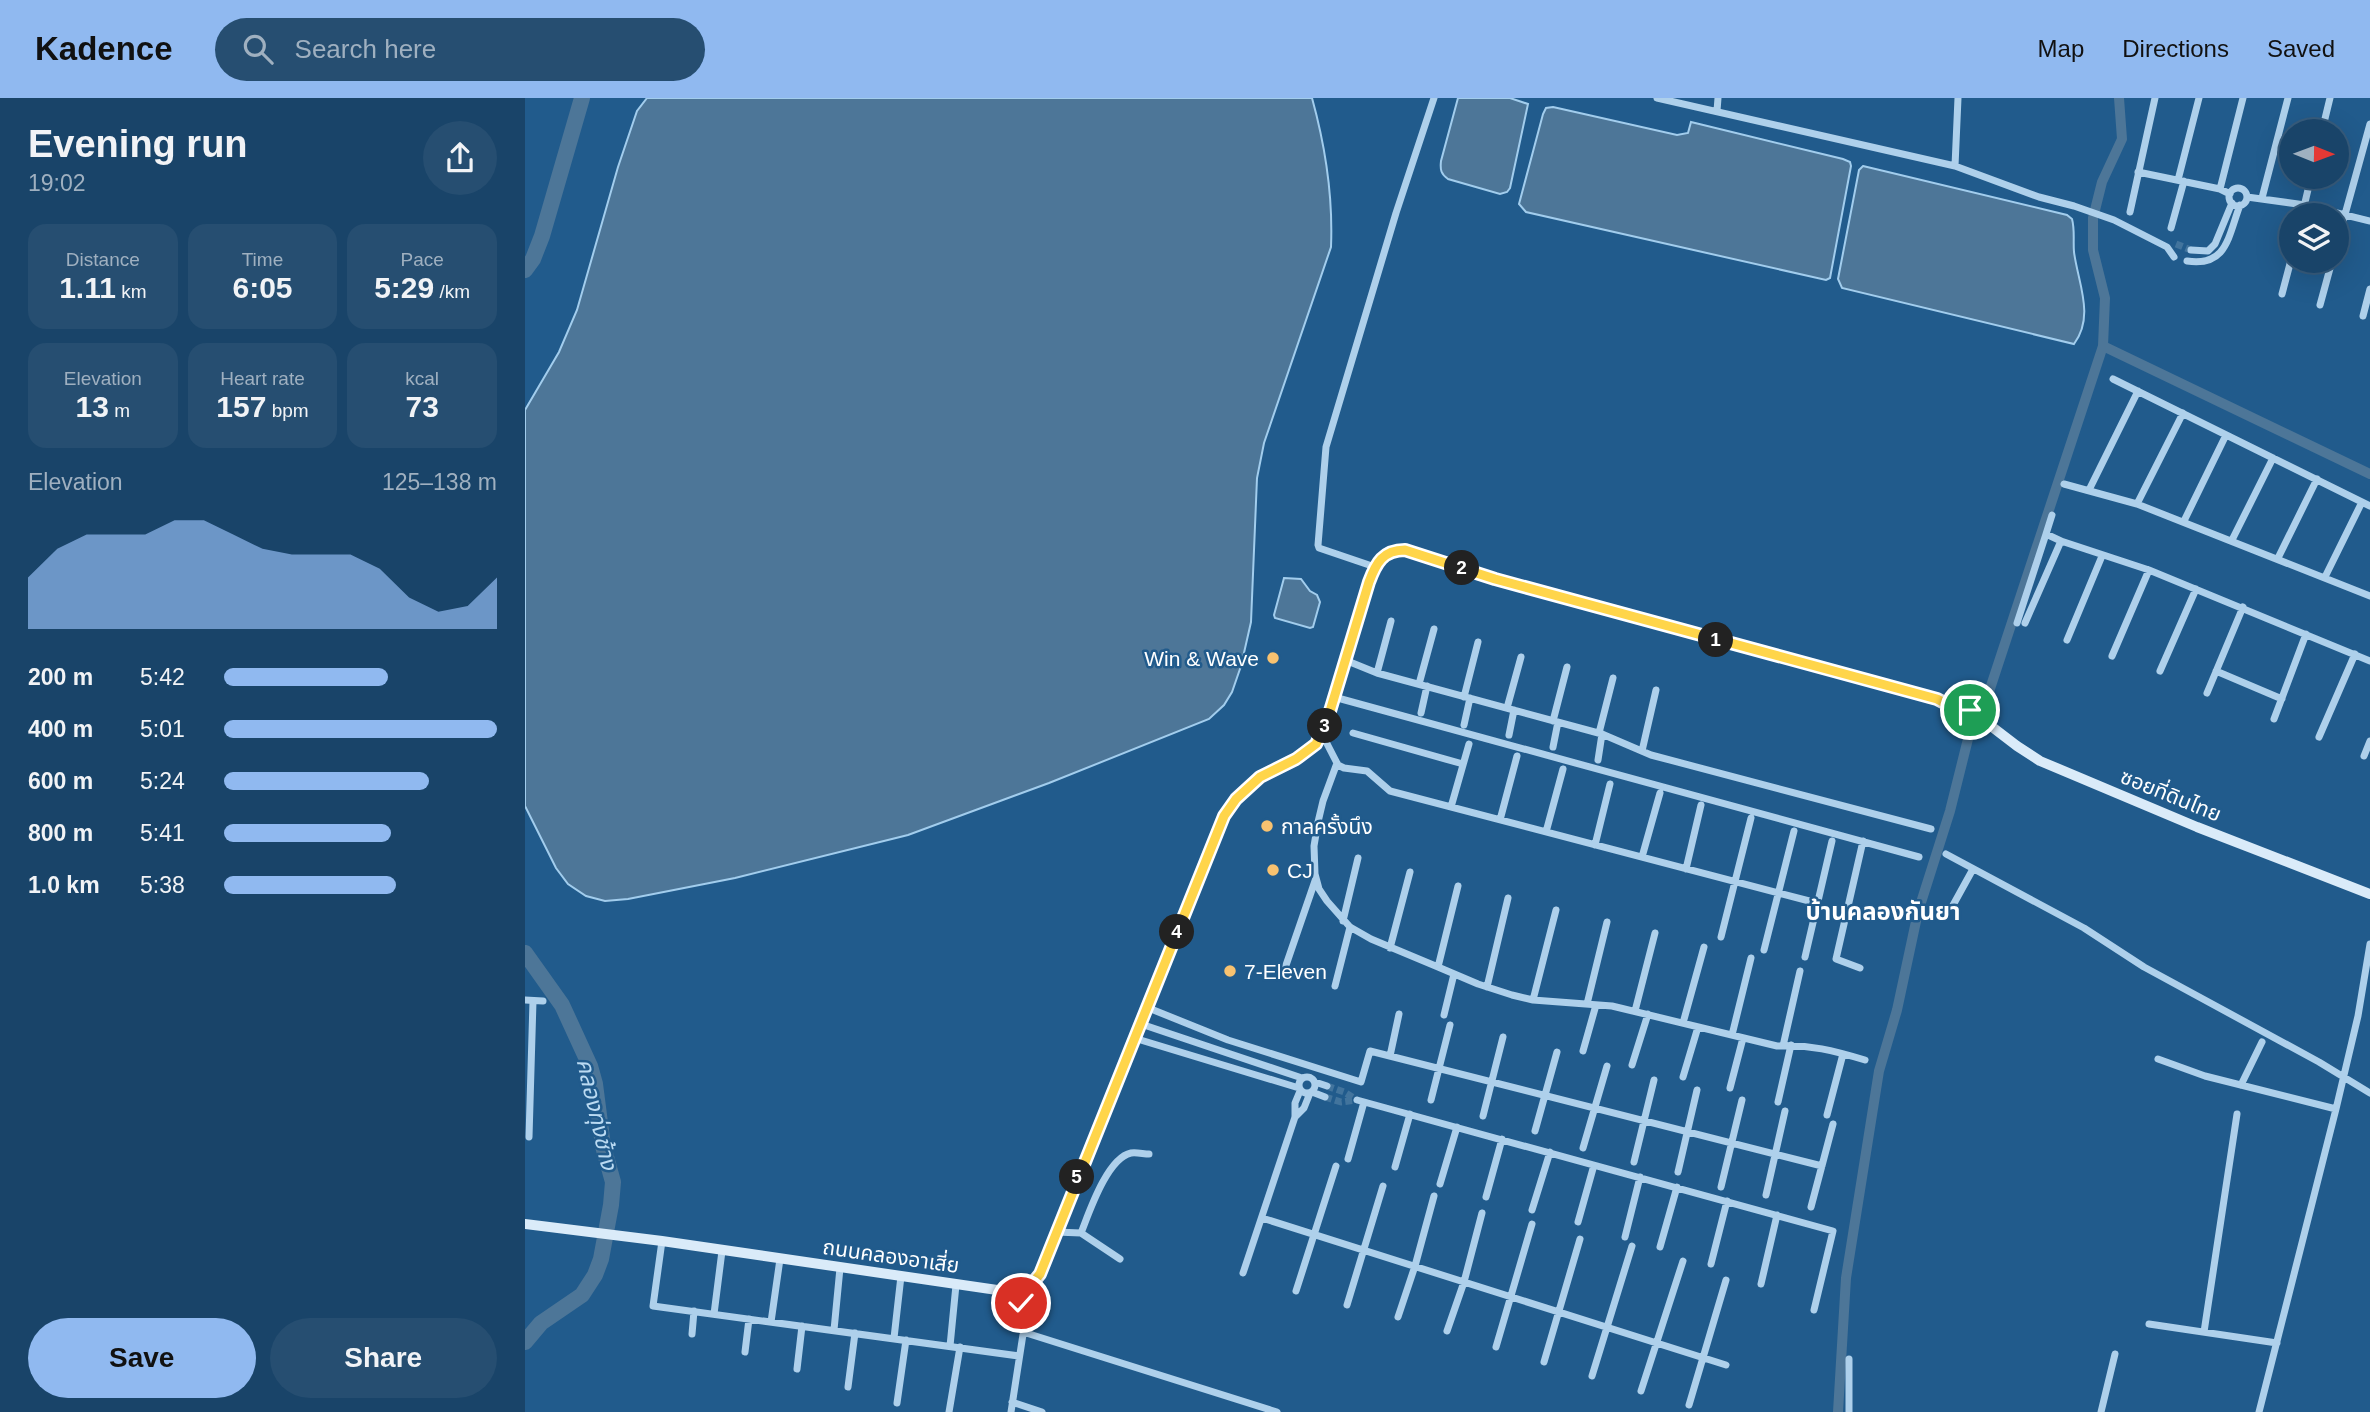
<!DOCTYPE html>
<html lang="en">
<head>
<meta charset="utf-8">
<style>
	body { margin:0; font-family:Arial,"Noto Sans Thai",sans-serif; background:#264e71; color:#f1f3f6; height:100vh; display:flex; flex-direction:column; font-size:26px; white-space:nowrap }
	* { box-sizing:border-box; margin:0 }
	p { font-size:23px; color:#9fb0c0 }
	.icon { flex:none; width:38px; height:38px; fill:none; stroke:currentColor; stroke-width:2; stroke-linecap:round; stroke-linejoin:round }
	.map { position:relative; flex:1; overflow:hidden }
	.side { display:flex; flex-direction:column; background:#194469; width:525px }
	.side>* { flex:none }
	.needle { width:46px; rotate:91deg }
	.controls { position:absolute; left:1754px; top:21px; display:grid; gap:14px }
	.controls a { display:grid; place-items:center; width:70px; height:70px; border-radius:50%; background:#194469; box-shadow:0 7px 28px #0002,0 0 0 2px #375c7d; font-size:35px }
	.pin { position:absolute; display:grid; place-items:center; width:60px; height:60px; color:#fff; margin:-30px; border:4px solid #fff; border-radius:50%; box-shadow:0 2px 7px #0007 }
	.km { position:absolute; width:35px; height:35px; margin:-18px; border-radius:50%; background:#222; color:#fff; font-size:19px; line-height:35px; text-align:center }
	.round { display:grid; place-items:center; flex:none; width:74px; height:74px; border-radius:37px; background:#264e71 }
	.summary { display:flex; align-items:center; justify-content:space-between; height:119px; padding:0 28px }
	h1 { font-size:38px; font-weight:800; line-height:52px }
	.figures { display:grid; grid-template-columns:repeat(3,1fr); gap:10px; height:119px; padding:7px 28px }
	.figures div { display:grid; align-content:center; border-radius:18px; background:#264e71; text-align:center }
	.figures b { font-size:30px; font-weight:800 }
	.figures small { font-size:19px; font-weight:400 }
	.figures p { font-size:19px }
	.chart { height:196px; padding:14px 28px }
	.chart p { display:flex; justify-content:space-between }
	.chart svg { width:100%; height:126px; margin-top:7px; fill:#90b9f0; opacity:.7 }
	.primary-button { display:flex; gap:14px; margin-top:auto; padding:14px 28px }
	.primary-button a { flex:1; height:80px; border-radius:42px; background:#90b9f0; color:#111; font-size:28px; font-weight:800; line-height:80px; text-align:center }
	.primary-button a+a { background:#264e71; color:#f1f3f6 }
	ul { padding:0 28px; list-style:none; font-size:23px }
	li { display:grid; grid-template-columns:112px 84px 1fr; align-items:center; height:52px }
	li i { height:18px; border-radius:9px; background:#90b9f0 }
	header { display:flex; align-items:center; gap:42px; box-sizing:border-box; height:98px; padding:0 35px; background:#90b9f0; color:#111 }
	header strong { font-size:33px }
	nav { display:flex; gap:38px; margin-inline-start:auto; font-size:24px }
	.search { width:490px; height:63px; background:#264e71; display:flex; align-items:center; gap:18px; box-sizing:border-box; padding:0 24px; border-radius:38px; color:#9fb0c0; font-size:26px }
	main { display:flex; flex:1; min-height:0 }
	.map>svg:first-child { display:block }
</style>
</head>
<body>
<header>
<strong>Kadence</strong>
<div class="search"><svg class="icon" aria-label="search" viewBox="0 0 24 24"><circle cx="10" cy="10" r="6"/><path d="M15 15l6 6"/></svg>Search here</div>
<nav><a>Map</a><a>Directions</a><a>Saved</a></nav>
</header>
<main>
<section class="side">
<div class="summary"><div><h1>Evening run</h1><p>19:02</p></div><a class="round"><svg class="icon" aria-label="share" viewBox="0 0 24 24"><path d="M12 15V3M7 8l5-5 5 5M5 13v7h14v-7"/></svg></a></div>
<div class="figures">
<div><p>Distance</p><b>1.11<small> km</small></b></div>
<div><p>Time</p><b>6:05</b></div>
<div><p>Pace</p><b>5:29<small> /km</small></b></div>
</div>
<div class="figures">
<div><p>Elevation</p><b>13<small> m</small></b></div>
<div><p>Heart rate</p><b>157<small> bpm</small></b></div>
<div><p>kcal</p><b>73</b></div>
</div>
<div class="chart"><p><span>Elevation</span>125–138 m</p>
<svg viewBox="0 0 160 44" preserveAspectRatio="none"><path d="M0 44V26L10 16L20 11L30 11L40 11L50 6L60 6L70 11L80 16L90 18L100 18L110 18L120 23L130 33L140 38L150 36L160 26V44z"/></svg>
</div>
<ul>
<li><b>200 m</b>5:42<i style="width:60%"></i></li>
<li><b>400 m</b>5:01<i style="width:100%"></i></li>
<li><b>600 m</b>5:24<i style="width:75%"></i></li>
<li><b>800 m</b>5:41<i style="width:61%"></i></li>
<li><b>1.0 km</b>5:38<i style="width:63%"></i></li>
</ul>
<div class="primary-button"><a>Save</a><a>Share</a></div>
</section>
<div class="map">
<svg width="1845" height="1314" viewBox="0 0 1845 1314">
	<rect width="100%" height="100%" fill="#215b8c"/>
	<path fill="#4d7698" stroke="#a2cded" stroke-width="2" d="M122 0H787C800 47 808 100 806 149L739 345 732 380 726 524 716 568 707 594 699 607 684 621 524 685 383 737 210 780 103 801 80 803 61 798 43 786 31 770 0 708V312L34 254 52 212 93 69 112 13Z
		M933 0H985L1003 6 985 90 982 94 975 96 923 81C916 76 915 72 916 63Z
		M1028 9 1152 37 1163 35 1166 24 1318 61 1325 64 1326 68 1305 180 1301 182 1001 114 994 106 1018 16 1021 10Z
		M1338 68 1542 117 1547 121C1550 132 1548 143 1549 154 1553 185 1570 218 1549 246L1317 190 1313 181 1334 72Z
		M759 480 776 481 785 493 792 497 795 504 788 529 785 530 750 520 749 517Z"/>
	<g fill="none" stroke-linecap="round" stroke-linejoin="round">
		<path stroke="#4d7698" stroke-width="10" d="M1578 248 1845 376
			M1313 1314 1321 1180 1354 973 1372 912 1393 814 1425 713 1445 633 1460 606 1578 248 1580 200 1568 152V120L1577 84 1597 41 1594 0"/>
		<path stroke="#4d7698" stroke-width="16" d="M0 172 8 161 17 138 57 0
			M0 855 37 907 65 968 70 986 78 1048 88 1084 86 1107 76 1161 70 1177 57 1197 16 1225 0 1244"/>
		<path stroke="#42749d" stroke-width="7" stroke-dasharray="7 3.5" stroke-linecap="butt" d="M1651 146 1666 152
			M802 988 819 994 832 1002
			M800 999 816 1004 831 1002"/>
		<path stroke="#aed0eb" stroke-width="7" d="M1132 0 1430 68 1514 99 1549 108 1589 122 1642 149 1649 159
			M1192 13 1193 0
			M1797 33 1805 0
			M1430 68 1433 0
			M1613 74 1695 91 1705 96
			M1653 82 1674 0
			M1704 99a9 9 0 1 1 18 0a9 9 0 1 1-18 0Z
			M1695 91 1718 0
			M1722 99 1780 107 1845 123
			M1737 100 1763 0
			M1605 114 1630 0
			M1777 117 1786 79
			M1646 130 1659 83
			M1811 149 1845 26
			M1666 152 1683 153 1690 146 1707 105
			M1662 163C1702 169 1703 139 1715 107
			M1757 196 1766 162
			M1795 207 1807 163
			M1838 218 1845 191
			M1588 281 1845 408
			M1539 386 1612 406 1845 498
			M1564 392 1613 293
			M1612 406 1658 315
			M1527 417 1521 436 1536 443
			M1659 423 1701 337
			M1707 442 1748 360
			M1753 460 1792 381
			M850 469 794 450 793 447 801 349 871 115 909 0
			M1800 479 1837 404
			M1492 525 1521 436
			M1500 525 1536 443 1624 472 1845 563
			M1542 542 1577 458
			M1587 558 1624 472
			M820 562 852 575 1077 636 1126 657 1406 731
			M1635 573 1671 491
			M1691 573 1757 601
			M852 575 866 523
			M894 586 909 531
			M1682 595 1718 509
			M809 599 1394 759
			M939 599 953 544
			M982 610 996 559
			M896 615 902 588
			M1749 621 1781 536
			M1028 623 1042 569
			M939 627 945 600
			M828 635 938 666
			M1074 635 1088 580
			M797 636 813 667 819 670 842 673 865 693 1292 805
			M984 637 989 612
			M1794 639 1830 556
			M1028 649 1033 624
			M1117 653 1131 592
			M1839 658 1845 643
			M1073 662 1077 636
			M812 665 798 703 793 724 789 748 790 776 794 791 802 803 825 829 846 841 913 869 953 886 987 897 1008 902 1087 908 1252 948C1284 946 1310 953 1340 962
			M926 709 944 646
			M975 722 992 658
			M1021 734 1038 671
			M1070 747 1085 686
			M1421 756 1559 830 1619 869 1794 964 1845 995
			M1117 759 1135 695
			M1161 771 1176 707
			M1427 809 1448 771
			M818 823 833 760
			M1196 839 1226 720
			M865 850 885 774
			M1239 852 1269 733
			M1280 859 1307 743
			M913 869 933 788
			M1335 870 1311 861 1338 743
			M759 873 791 780
			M810 888 825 829
			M962 889 983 800
			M0 902 18 903
			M1008 902 1031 812
			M1062 906 1082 824
			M621 909 703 942 836 984 845 953 1297 1068
			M1110 913 1130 835
			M919 917 929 876
			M1158 925 1179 849
			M616 926 777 980
			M1207 937 1226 860
			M609 940 774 990
			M1258 948 1275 873
			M1058 953 1071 907
			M865 958 874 916
			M1633 961 1680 978 1811 1011
			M1107 967 1123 916
			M774 987a8 8 0 1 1 16 0a8 8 0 1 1-16 0Z
			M1158 979 1173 929
			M790 984 802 988
			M1716 987 1737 944
			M1205 990 1218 940
			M787 994 800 999
			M832 1002 1308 1133 1289 1212
			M906 1002 925 927
			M1253 1004 1266 947
			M1302 1017 1318 956
			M958 1018 978 939
			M770 1019 779 1010 785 995
			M1010 1033 1032 954
			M4 1039 8 903
			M1058 1050 1082 968
			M823 1061 839 1004
			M1109 1064 1129 982
			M870 1069 885 1016
			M1153 1074 1172 992
			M915 1086 932 1029
			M1196 1089 1217 1002
			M1241 1097 1260 1013
			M961 1099 977 1041
			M1286 1109 1308 1026
			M1007 1112 1025 1054
			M737 1120 1201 1267
			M1053 1124 1069 1067
			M531 1134 556 1135C564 1115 582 1060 606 1055 611 1054 619 1056 624 1056
			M556 1135 595 1161
			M1100 1139 1115 1079
			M137 1143 128 1208 494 1258
			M1135 1149 1152 1089
			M1186 1166 1202 1103
			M718 1175 770 1019V1005L775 993
			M1236 1186 1252 1117
			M496 1192V1208L501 1217
			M771 1193 811 1068
			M822 1207 858 1088
			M189 1216 197 1153
			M873 1219 890 1168 909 1098
			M246 1224 255 1161
			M1624 1226 1752 1245
			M309 1232 315 1170
			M922 1233 939 1184 957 1115
			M498 1234 752 1314
			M1679 1234 1712 1016
			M167 1236 169 1213
			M369 1240 376 1178
			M425 1248 431 1187
			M971 1249 1007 1126
			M220 1254 224 1221
			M1019 1264 1055 1141
			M272 1271 277 1228
			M1067 1278 1107 1148
			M323 1289 330 1235
			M1116 1293 1158 1163
			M487 1304 517 1314
			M372 1305 381 1242
			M1164 1307 1201 1182
			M424 1314 435 1249
			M486 1314 501 1217 508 1208 510 1182
			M1324 1314V1261
			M1576 1314 1590 1256
			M1734 1314 1811 1011 1833 918 1845 846"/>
		<path stroke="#daebf9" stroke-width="10" d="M0 1126 137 1143 479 1193C497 1193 504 1189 515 1176L699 718C709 704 718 691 732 681 763 659 786 665 802 623L850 469C858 457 865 452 880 452L970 481 1412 601 1433 612H1445L1492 648 1515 663 1672 729 1845 796"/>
	</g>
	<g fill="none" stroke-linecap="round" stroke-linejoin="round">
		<defs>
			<path id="route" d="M496 1205V1192L505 1188 515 1176 699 718 711 701 735 679 771 661 791 646 802 623 844 484C851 465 858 452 880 452L970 481 1412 601 1433 612H1445"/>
		</defs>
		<use href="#route" stroke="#fff" stroke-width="14"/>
		<use href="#route" stroke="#ffd54a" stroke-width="9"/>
	</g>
	<g fill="#f8c270" stroke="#215b8c" stroke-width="2.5">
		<circle cx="748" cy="560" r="7"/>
		<circle cx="742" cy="728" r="7"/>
		<circle cx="748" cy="772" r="7"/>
		<circle cx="705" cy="873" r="7"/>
	</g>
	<g text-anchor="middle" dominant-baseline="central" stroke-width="5" stroke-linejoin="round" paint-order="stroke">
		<g font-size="21" fill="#fff" stroke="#215b8c" text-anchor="start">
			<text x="734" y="560" text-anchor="end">Win &amp; Wave</text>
			<text x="756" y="728">กาลครั้งนึง</text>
			<text x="762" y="772">CJ</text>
			<text x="719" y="873">7-Eleven</text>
		</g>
		<g font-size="21" fill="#fff" stroke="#215b8c">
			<text transform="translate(1646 697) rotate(22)">ซอยที่ดินไทย</text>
			<text transform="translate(366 1158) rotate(8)">ถนนคลองอาเสี่ย</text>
		</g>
		<g font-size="23" font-style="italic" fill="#badaf2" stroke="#215b8c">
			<text transform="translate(72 1016) rotate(77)">คลองทุ่งช้าง</text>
		</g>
		<g font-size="24" font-weight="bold" fill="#fff" stroke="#215b8c">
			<text x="1358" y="813">บ้านคลองกันยา</text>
		</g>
	</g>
</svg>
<div class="controls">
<a><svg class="needle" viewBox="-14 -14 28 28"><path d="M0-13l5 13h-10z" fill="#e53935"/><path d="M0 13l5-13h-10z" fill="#9fb0c0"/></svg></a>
<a><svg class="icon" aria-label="layers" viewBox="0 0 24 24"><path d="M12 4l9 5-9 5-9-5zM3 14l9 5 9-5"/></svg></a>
</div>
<div class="pin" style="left:1445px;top:612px;background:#1e9e55"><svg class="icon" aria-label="arrive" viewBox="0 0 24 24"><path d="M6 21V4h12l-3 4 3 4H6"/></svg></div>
<div class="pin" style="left:496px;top:1205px;background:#d93025"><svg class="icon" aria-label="check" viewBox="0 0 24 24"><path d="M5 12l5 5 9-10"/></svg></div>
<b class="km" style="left:1191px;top:542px">1</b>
<b class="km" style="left:937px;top:470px">2</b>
<b class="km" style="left:800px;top:628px">3</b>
<b class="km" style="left:652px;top:834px">4</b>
<b class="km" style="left:552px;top:1079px">5</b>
</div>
</main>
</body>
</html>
